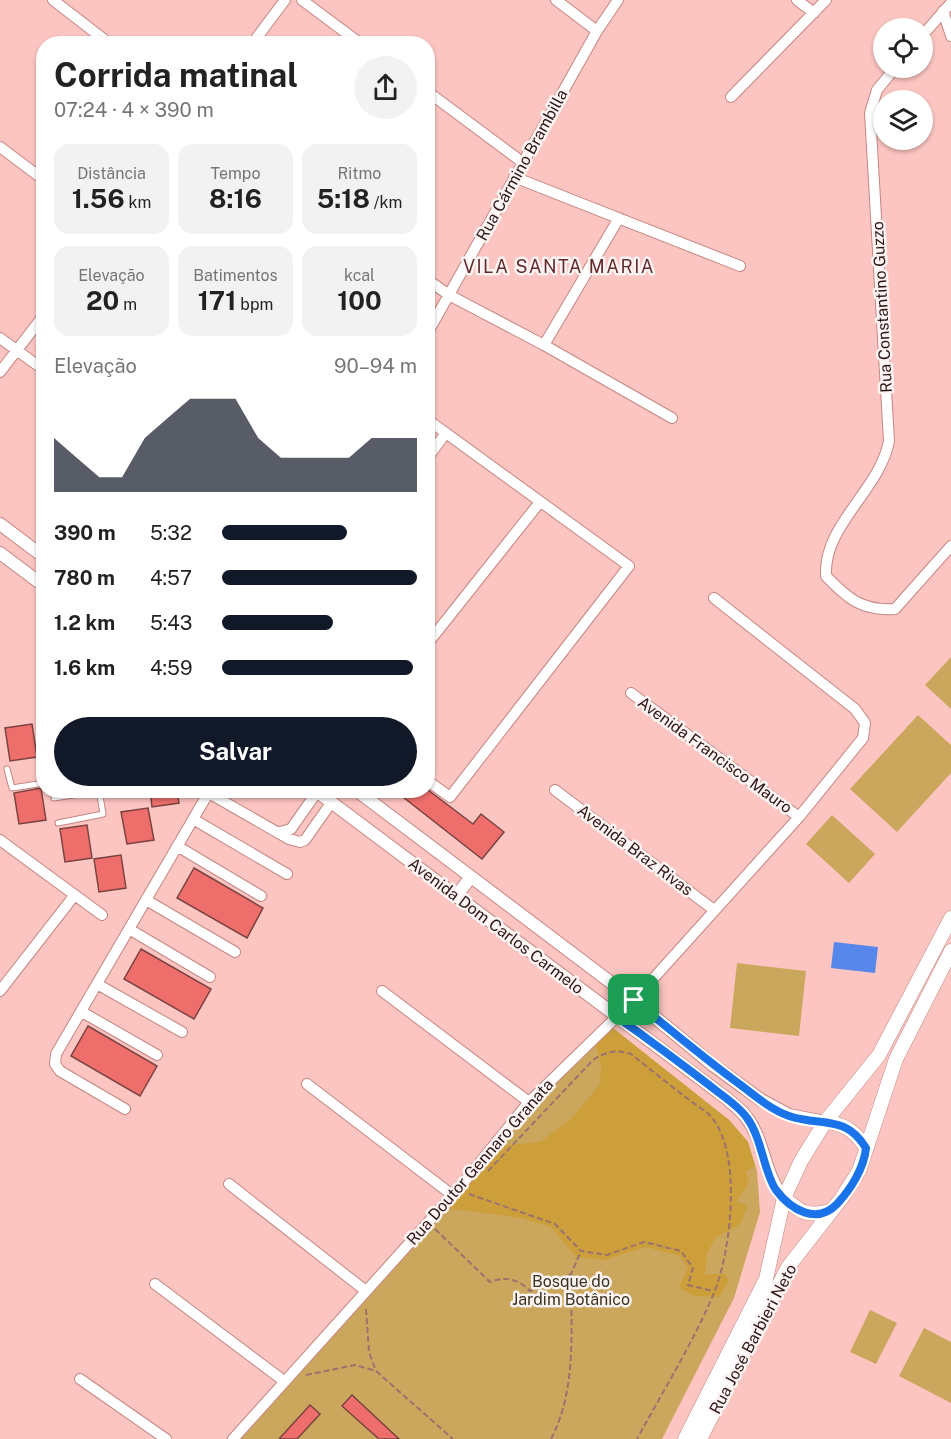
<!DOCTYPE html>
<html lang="pt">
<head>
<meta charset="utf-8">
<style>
	body { margin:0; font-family:"Public Sans",sans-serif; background:#f2f2f2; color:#222; height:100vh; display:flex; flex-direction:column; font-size:22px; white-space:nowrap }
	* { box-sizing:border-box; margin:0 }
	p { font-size:20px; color:#767676 }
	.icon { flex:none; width:33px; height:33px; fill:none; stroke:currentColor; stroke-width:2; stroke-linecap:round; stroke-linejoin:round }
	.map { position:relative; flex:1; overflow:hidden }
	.drawer { position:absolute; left:36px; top:36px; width:399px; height:762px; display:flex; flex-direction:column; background:#fff; border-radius:24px; box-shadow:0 2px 4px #0004 }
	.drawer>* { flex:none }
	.buttons { position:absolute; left:873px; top:18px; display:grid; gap:12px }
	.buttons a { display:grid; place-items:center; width:60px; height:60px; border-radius:50%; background:#fff; box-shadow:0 2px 4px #0004; font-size:30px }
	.pin { position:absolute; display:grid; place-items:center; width:51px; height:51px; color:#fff; margin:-26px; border-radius:12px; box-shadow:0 3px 9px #0006 }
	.round { display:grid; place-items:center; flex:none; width:63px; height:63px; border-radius:32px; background:#f2f2f2 }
	.head { display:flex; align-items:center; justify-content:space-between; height:102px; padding:0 18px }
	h1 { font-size:33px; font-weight:700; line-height:45px }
	.metrics { display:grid; grid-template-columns:repeat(3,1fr); gap:9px; height:102px; padding:6px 18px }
	.metrics div { display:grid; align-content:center; border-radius:15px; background:#f2f2f2; text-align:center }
	.metrics b { font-size:26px; font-weight:700 }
	.metrics small { font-size:16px; font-weight:400 }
	.metrics p { font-size:16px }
	.chart { height:168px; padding:12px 18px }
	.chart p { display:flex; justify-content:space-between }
	.chart svg { width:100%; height:108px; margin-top:6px; fill:#111827; opacity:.7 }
	.action { display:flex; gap:12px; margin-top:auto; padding:12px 18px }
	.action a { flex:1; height:69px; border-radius:36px; background:#111827; color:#fff; font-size:24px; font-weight:700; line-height:69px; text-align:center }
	ul { padding:0 18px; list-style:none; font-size:20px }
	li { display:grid; grid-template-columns:96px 72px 1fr; align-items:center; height:45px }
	li i { height:15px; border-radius:8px; background:#111827 }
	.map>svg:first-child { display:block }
</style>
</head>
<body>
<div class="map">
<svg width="951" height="1439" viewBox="0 0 951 1439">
	<rect width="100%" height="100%" fill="#fcc5c1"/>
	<path fill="#cba75d" d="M951 657V709L925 685Z
		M918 715 951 745V773L897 832 850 789Z
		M832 815 875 854 849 883 806 844Z
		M737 963 806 971 799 1036 730 1028Z
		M609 1025 729 1120 748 1142 757 1171 760 1212 734 1298 662 1439H235Z
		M870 1310 897 1323 876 1364 850 1352Z
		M924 1328 951 1342V1403L899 1376Z"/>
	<path fill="#cd9f3a" d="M609 1025 729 1120 748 1142 755 1166 746 1171 749 1183 736 1201 747 1206 740 1224 715 1238 707 1254 705 1274H725L729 1281 719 1297 694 1296 679 1288 688 1268 680 1256 646 1247 604 1260 576 1257 551 1227 521 1218 444 1208 500 1146 540 1142 571 1119 600 1084 601 1065 595 1040Z"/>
	<path fill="#5787eb" d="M834 942 878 947 875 973 831 968Z"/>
	<path fill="#ee6e6b" stroke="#7b4340" stroke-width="1.5" d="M32 724 37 757 10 761 5 728Z
		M41 788 46 820 19 824 14 793Z
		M150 790H177L179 803 152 807Z
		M394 790H428L473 824 481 814 504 832 482 859Z
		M148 808 154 840 127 844 121 812Z
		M87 825 92 858 65 862 60 829Z
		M121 855 126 888 99 892 94 859Z
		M194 868 263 908 247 938 177 898Z
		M141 949 211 989 194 1019 124 979Z
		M88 1026 157 1066 140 1096 71 1056Z
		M352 1395 399 1439H379L342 1406Z
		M310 1405 320 1414 297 1439H279Z"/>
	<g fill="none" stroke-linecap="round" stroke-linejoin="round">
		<defs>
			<path id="service" d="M43 734H44
				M7 769 12 788 44 783
				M54 790V798L99 791
				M58 823 103 814 99 790"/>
			<path id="minor" d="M53 0 110 44
				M302 0 361 44
				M556 0 597 31
				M797 0 814 13
				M943 11 951 36
				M922 36 951 3
				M252 44 285 0
				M895 68 877 90 870 113 889 441C880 490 823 525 826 576 848 599 862 611 895 609L951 546
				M428 92 522 162
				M731 97 826 0
				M0 147 44 180
				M514 177 740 266
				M428 280 449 295 544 345 672 418
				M428 332 597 31 618 0
				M0 338 44 370
				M544 345 619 218
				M0 372 44 315
				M428 420 629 566 450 797 428 781
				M428 457 446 433
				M428 643 540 502
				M631 693 799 817
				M555 790 714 910
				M193 819 287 874
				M280 832 291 829 317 792
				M0 840 102 915
				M177 846 261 896
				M146 900 235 952
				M129 929 210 977
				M97 984 182 1032
				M0 991 74 896
				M382 991 529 1102
				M82 1012 157 1055
				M307 1084 451 1194
				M125 1109 60 1071 55 1064 56 1054 206 797 210 794 214 796 289 839 300 842 305 840 331 803
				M229 1184 366 1291
				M155 1284 284 1381
				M80 1379 166 1439
				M233 1439 460 1187 529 1102 634 1000 799 817 863 738 865 723 855 709 714 598"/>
			<path id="tertiary" d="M0 524 44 557
				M0 553 44 586
				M315 790 726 1098C733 1104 742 1111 747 1118 765 1142 764 1176 784 1198
				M356 790 634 1000 714 1066 761 1100 789 1115 825 1122
				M456 896 471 877"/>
			<path id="secondary" d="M825 1122C844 1123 856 1132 866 1148
				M784 1198C802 1213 806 1217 830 1211
				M685 1439 766 1279 784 1198 801 1161 825 1122 879 1055 951 918
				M700 1439 788 1267 841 1199 859 1171 896 1059 951 951"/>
		</defs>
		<use href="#service" stroke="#c58682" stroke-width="7"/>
		<use href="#minor" stroke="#c58682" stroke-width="12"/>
		<use href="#tertiary" stroke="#c58682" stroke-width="14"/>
		<use href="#secondary" stroke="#c58682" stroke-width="15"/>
		<path stroke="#9a726f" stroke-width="2" stroke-dasharray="6 3" stroke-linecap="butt" d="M488 1171 593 1060C605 1052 616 1049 631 1054 651 1070 671 1086 692 1102 699 1107 708 1112 713 1119 742 1157 731 1251 714 1293 693 1343 663 1391 637 1439
			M469 1194 555 1224 581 1251 607 1255 644 1242 681 1251 693 1268 688 1285 713 1291
			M435 1229 490 1282C506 1276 518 1279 530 1291L571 1274 581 1251
			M366 1309 369 1352 376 1371
			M306 1375 355 1365 376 1371 453 1439
			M551 1439C577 1390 571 1328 571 1274"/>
		<use href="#service" stroke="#fff" stroke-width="5"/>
		<use href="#minor" stroke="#fff" stroke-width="10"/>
		<use href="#tertiary" stroke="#fff" stroke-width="12"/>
		<use href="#secondary" stroke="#fff" stroke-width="14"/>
	</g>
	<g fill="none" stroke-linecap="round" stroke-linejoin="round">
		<defs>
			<path id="route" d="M634 1000C669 1029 705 1059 742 1086 756 1097 772 1110 789 1116 821 1127 845 1114 866 1148 864 1168 851 1189 837 1204 817 1225 791 1210 776 1190 764 1173 762 1138 747 1118 738 1105 721 1095 709 1085 679 1062 648 1039 617 1017Z"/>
		</defs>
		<use href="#route" stroke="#fff" stroke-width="12"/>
		<use href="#route" stroke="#1a73e8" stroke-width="8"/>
	</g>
	<g text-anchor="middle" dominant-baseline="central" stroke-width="5" stroke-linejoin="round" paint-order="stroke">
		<g font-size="16" fill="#2d1514" stroke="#fbf4f3">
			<text transform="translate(522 165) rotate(-61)">Rua Cármino Brambilla</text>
			<text transform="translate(882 307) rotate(-93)">Rua Constantino Guzzo</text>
			<text transform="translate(715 755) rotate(36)">Avenida Francisco Mauro</text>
			<text transform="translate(635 850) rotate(37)">Avenida Braz Rivas</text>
			<text transform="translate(496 926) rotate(37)">Avenida Dom Carlos Carmelo</text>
			<text transform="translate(480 1162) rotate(-49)">Rua Doutor Gennaro Granata</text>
			<text transform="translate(753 1339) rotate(-62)">Rua José Barbieri Neto</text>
		</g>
		<g font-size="16" fill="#3d321d" stroke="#fbf4f3">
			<text x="571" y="1281">Bosque do<tspan x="571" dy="18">Jardim Botânico</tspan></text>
		</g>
		<g font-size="18" letter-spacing="1.5" fill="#602a29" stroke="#fbf4f3">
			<text x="559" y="266">VILA SANTA MARIA</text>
		</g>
	</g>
</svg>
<div class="buttons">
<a><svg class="icon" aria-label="locate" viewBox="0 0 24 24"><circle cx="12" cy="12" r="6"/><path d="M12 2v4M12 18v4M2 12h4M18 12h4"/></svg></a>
<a><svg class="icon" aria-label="layers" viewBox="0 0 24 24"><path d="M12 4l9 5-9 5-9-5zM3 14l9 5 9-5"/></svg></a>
</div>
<div class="pin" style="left:634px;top:1000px;background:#1e9e55"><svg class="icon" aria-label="arrive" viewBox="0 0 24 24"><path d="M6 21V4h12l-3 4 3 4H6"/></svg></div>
<section class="drawer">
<div class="head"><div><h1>Corrida matinal</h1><p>07:24 · 4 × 390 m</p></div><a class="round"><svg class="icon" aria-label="share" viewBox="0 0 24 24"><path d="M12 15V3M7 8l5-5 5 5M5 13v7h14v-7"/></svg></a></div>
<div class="metrics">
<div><p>Distância</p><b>1.56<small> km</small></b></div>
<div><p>Tempo</p><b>8:16</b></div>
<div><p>Ritmo</p><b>5:18<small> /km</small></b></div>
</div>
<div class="metrics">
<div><p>Elevação</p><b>20<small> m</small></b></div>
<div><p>Batimentos</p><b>171<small> bpm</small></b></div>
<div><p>kcal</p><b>100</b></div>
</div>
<div class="chart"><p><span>Elevação</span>90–94 m</p>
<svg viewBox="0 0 160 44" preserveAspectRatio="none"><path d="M0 44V22L10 30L20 38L30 38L40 22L50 14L60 6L70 6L80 6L90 22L100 30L110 30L120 30L130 30L140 22L150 22L160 22V44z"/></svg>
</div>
<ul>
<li><b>390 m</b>5:32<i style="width:64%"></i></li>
<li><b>780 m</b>4:57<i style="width:100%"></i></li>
<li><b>1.2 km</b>5:43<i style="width:57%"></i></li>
<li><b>1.6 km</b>4:59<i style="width:98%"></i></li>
</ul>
<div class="action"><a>Salvar</a></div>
</section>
</div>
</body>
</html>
